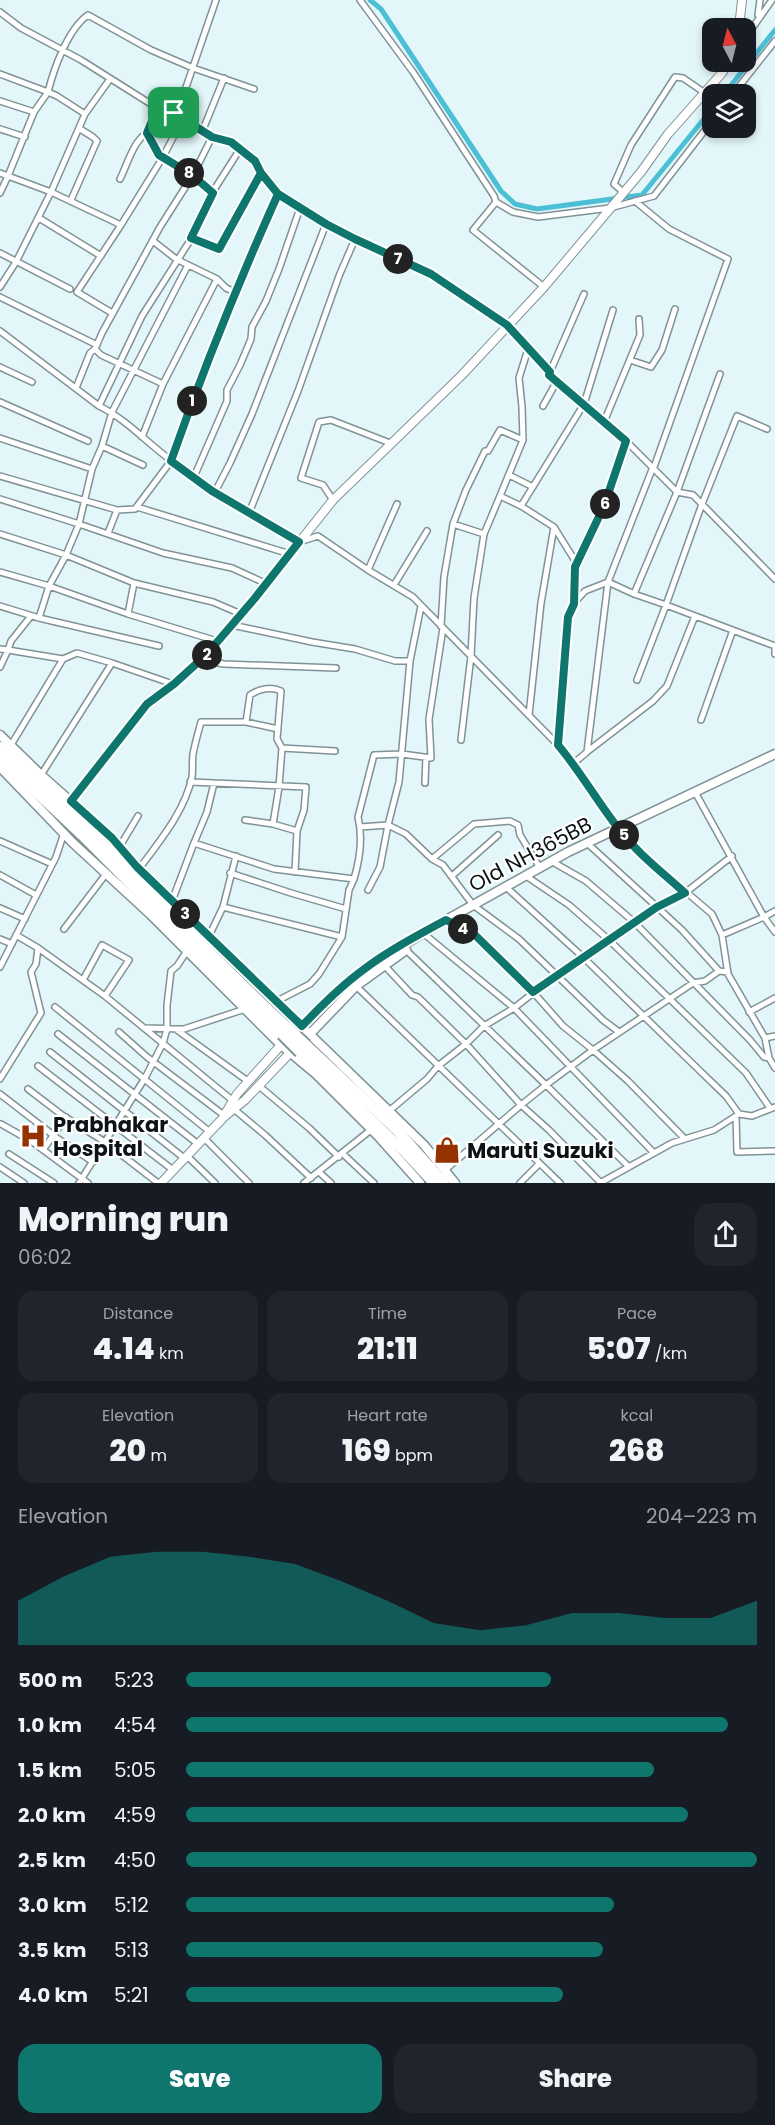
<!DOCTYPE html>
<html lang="en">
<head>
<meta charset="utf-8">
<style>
	body { margin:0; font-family:Poppins,sans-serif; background:#20242c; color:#f1f3f6; height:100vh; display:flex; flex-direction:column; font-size:22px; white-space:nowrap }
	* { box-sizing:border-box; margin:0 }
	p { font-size:20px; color:#9ea1a6 }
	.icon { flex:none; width:33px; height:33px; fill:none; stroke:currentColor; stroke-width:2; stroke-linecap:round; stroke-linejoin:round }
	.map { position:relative; height:1183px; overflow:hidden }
	.side { display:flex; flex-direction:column; background:#171b24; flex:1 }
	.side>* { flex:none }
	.needle { width:39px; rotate:353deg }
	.buttons { position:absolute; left:702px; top:18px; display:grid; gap:12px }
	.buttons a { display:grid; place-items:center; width:54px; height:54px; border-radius:12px; background:#171b24; box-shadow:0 3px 9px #0003; font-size:30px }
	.pin { position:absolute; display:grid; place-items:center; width:51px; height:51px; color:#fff; margin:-26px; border-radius:12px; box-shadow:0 3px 9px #0006 }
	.km { position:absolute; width:30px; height:30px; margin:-15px; border-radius:50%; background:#222; color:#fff; font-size:16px; line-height:30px; text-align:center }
	.round { display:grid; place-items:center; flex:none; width:63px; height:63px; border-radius:18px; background:#20242c }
	.head { display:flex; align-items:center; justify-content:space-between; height:102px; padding:0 18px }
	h1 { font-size:33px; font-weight:800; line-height:45px }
	.figures { display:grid; grid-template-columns:repeat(3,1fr); gap:9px; height:102px; padding:6px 18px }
	.figures div { display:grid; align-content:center; border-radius:15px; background:#20242c; text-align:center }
	.figures b { font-size:30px; font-weight:800 }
	.figures small { font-size:16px; font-weight:400 }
	.figures p { font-size:16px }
	.chart { height:168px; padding:12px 18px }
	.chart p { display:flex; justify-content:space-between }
	.chart svg { width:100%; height:108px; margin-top:6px; fill:#0f766e; opacity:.7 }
	.action { display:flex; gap:12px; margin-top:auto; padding:12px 18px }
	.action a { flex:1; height:69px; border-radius:18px; background:#0f766e; color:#fff; font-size:24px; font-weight:800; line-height:69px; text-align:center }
	.action a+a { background:#20242c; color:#f1f3f6 }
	ul { padding:0 18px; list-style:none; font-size:20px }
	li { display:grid; grid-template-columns:96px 72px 1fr; align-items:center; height:45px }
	li i { height:15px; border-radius:8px; background:#0f766e }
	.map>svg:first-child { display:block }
</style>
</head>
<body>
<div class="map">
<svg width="775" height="1183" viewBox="0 0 775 1183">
	<rect width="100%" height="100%" fill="#e3f6fa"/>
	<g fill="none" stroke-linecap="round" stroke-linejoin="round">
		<path stroke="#4bbfd4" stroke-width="5" d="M370 0 381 9 501 191 515 204 537 209 642 195 712 109
			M724 94 775 30"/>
		<defs>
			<path id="street" d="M360 0 413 72 494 196 496 202 473 230 544 287
				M0 12 21 28 81 60 154 106V116
				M758 15 760 0
				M746 37 772 0
				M0 74 48 92 34 112 8 176 0 173
				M110 79 85 114 51 192 121 225 163 157 182 120
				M733 94 775 41
				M0 101 34 112
				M154 106 173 113 183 96 216 0
				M85 114 57 96 48 92C54 68 68 29 88 15L151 50 193 68 254 89
				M0 129 25 137
				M202 132 224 78
				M212 137 193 175 212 193 191 239 219 249 261 173
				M120 179C127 165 134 140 147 133
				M623 192 614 184 631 145 675 77 683 78 705 93
				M0 193 8 176 51 192 16 262 0 287
				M212 193 240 149
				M71 200 97 141 93 137 80 129
				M635 201 669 229 728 259 654 467
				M496 202 513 212 538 217 610 208 654 196 712 121
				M39 218 101 256
				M355 239 431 274 507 325 550 372 549 374 626 441 677 492 693 495 775 579
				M153 241 176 259 217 279 226 288 235 292
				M0 253 70 289
				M0 297 97 345
				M112 313 77 292 121 225
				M0 331 99 406C126 419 147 443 172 461 212 492 256 516 299 542L318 536 368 570 413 597 558 745 574 763 618 828 637 850 712 914 722 935 728 974 765 1038 769 1058 775 1068
				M95 349 101 355 163 384
				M630 360 651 367 662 350 675 309
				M0 367 32 382
				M550 372 584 294
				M76 388 90 353 95 349 102 333 160 227 193 175 159 155 147 133 154 116 173 113 212 137 231 142 255 161 261 173 278 194 326 224 355 239 339 276 298 391 249 513
				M0 402 88 441
				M99 406 142 316 191 239
				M543 406 557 381
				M604 422 640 335 639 319
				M142 437 163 384 217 279
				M0 438 92 469 79 524 0 499
				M523 440 522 407 519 378 528 349
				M102 446 143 465
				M653 467 608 582 634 594 677 492 720 374
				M92 469 102 446 112 412 188 265
				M509 475 533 487
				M0 476 117 510
				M194 477 227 401V390L240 365 251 339 252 327 266 301 279 269 300 208
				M215 492 230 463 252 414 326 224
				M333 500 323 485 301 478 319 422 331 420 390 443
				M521 506 584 404 613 310
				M137 507 290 554
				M453 524 466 490 485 451H488L500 430 523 440 500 496
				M108 533 117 510 135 509 171 461 194 396 235 292 278 194
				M0 534 66 555 79 524 163 553 232 568 267 584
				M368 570 397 504
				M0 572 49 586 128 614
				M134 583 213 602 241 614
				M394 585 427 531
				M634 594 666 605 702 504 737 416 767 429
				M0 606 39 618 159 646
				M39 618 49 586 66 555 134 583 128 614 217 641
				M232 625 312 642 355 649 395 661H410
				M441 626 444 577 453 524 484 534
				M0 649 8 650 11 641 31 616
				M201 660 224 664 336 668
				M0 667 8 650 63 659
				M637 680 666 605 775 646V654
				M529 715 541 603 554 527 577 564
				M701 720 733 630
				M246 722 278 729
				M461 740 471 656 474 598 484 534 500 496 521 506 554 527
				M11 745 63 659 77 653 112 663
				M558 745 568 617 574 604 575 567 604 506 626 441
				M588 751 653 701 667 686 695 616
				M574 763 587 752 608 582 585 591 574 603
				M41 775 112 663 173 684
				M190 782 306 787 304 810 297 831 295 872
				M425 783 426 757
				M695 792 764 917 722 935
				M245 820 273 824 297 831
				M273 824 279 787 282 748
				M360 827 388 825 406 834 432 859 443 865 473 905 519 939 603 1020 619 1032
				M0 841 52 864
				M194 843 207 812 214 783
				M587 843 657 907 609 940 746 1073 770 1108
				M120 846 138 816
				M432 859 474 824 510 821 518 825 520 835 540 868
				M551 861 586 881 634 922 750 1040 764 1057 769 1058
				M139 869C159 842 185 811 192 777 193 770 192 762 193 754 195 743 198 733 201 722H246L250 695C259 689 271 686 281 691L277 739 282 748 335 751
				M230 873 291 893 346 909
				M0 875 36 895
				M453 875 498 835
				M354 879C360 859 363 838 358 817L374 755 402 754 431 758 429 719 443 628
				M506 887 584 958 698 1069 726 1096 739 1114
				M368 890 380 867 388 825 399 782 410 661 421 606
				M172 901 194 843 274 869 354 879 349 890 342 937
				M223 907 236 856
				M0 908 25 919
				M775 911 764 917 775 932
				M446 920 474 934 533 992 563 1026 593 1050 693 983 705 981 719 971 728 972
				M64 929 106 874
				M423 933 514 1008 654 1153
				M209 936 223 907 342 937 319 974 310 984 275 1002
				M0 939 12 944
				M38 948 105 996 232 1100
				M406 950 546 1085 593 1050 628 1081 684 1138
				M384 965 412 995 418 997 466 1044 521 1105 546 1085 629 1167
				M0 967 56 857 64 833
				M719 971 682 930 657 907 685 893 732 856
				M83 980 102 945 129 960 105 996
				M356 986 560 1183
				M55 1007 210 1132
				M749 1012 775 998
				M145 1028 184 1029 245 1009
				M177 1030 249 1082
				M119 1032 147 1057 225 1116
				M58 1034 198 1144
				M765 1038 775 1036
				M50 1052 184 1158
				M38 1066 173 1170
				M0 1079 41 1013 31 972 36 964 38 948 16 935
				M259 1086 309 1128 339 1157
				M28 1089 62 1115 105 1142 158 1183
				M0 1094 57 1138 93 1162
				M235 1110 265 1135 311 1178
				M389 1111 427 1079 438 1066 466 1044 484 1026 514 1008 546 983 609 940 569 905 526 876
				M736 1116 737 1152 775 1151
				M1 1124 31 1141 88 1183
				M204 1138 249 1183
				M43 1150 66 1117
				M9 1154 54 1183
				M343 1154 374 1183
				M187 1156 215 1183
				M0 1167 24 1183
				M445 1170 521 1105 549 1130 601 1183
				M319 1172 331 1183
				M79 1183 145 1078 163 1043 167 1029V1005L171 971 177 966 187 951
				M304 1183 372 1129
				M520 1183 539 1164
				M600 1183 672 1143 714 1130 739 1114 752 1116 775 1107"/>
			<path id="secondary" d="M739 28 742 0
				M71 801 147 703 164 692 206 655 255 598 333 500 462 375 544 287 641 172 668 134 722 73 728 62
				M225 1114 237 1094 281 1045
				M161 1183 225 1116 245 1100 290 1053"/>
			<path id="primary" d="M0 735 41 775 112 838 137 867 424 1145 455 1183
				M0 767 73 843 150 914 281 1045 316 1074 379 1137 420 1183
				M302 1026 343 986 364 969 423 933 568 852 775 754
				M307 1037 356 986 406 950 403 946"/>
			<path id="highway" d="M0 747C101 836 189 937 288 1028
				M0 758 83 836 250 1004 282 1034
				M281 1045 302 1026
				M306 1045 397 1130 444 1183
				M300 1052 405 1152 434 1183"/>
		</defs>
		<use href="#street" stroke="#819296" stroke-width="8"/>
		<use href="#secondary" stroke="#819296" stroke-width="10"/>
		<use href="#primary" stroke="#819296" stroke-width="11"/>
		<use href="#highway" stroke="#819296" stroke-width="14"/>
		<use href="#street" stroke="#fff" stroke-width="5"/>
		<use href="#secondary" stroke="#fff" stroke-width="8"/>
		<use href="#primary" stroke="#fff" stroke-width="8"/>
		<use href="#highway" stroke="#fff" stroke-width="10"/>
		<defs>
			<path id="highway-bridge" d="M288 1028 306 1045
				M282 1034 300 1052"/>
		</defs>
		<use href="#highway-bridge" stroke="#819296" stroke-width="14" stroke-linecap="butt"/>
		<use href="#highway-bridge" stroke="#fff" stroke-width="10"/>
	</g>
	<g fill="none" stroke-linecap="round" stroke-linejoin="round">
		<defs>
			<path id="route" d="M174 113 212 137 231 142 255 161 261 173 278 194C239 281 203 370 171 461L212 491 299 542 255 598 206 655 174 684 147 704 71 801 112 838 137 867 302 1026C321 1006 341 986 363 970 388 951 418 935 446 920L474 934 533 992 657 907 685 893C662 872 637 853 618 828 597 801 580 771 558 745L568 617 574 604 575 567 604 506 626 441 549 375 550 372 507 325 431 274 355 239 326 224 278 194 261 173 219 249 191 238 213 193 192 175 159 155 147 133 154 116 174 113"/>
		</defs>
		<use href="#route" stroke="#fff" stroke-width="12"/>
		<use href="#route" stroke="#0f766e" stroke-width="8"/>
	</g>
	<defs>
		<symbol id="hospital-bare" viewBox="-9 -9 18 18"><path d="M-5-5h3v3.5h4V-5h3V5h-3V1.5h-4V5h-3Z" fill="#963100" stroke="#fff" stroke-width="2.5" paint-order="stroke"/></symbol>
		<symbol id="shop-bare" viewBox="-9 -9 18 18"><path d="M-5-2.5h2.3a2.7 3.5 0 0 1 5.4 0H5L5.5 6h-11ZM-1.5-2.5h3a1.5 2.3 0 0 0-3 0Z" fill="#963100" stroke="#fff" stroke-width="2.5" paint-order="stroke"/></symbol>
	</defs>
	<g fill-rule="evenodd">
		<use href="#hospital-bare" x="14" y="1117" width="38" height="38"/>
		<use href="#shop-bare" x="428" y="1131" width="38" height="38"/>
	</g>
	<g text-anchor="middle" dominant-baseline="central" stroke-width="4.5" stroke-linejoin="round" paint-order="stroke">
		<g font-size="21" fill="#0d1315" stroke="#fff">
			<text transform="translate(530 854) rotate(-28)">Old NH365BB</text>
		</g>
		<g font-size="21" font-weight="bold" fill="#0d1315" stroke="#fff" text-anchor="start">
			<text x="53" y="1124">Prabhakar<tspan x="53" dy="24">Hospital</tspan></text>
			<text x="467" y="1150">Maruti Suzuki</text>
		</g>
	</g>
</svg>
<div class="buttons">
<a><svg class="needle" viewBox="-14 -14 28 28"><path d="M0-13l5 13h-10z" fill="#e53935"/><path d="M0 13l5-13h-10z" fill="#9ea1a6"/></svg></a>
<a><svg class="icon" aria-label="layers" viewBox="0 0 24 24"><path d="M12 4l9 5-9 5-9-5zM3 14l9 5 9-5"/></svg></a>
</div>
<div class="pin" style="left:174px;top:113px;background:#1e9e55"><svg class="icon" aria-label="arrive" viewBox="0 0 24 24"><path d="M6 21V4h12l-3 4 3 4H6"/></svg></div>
<b class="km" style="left:192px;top:401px">1</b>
<b class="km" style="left:207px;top:655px">2</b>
<b class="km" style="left:185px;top:914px">3</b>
<b class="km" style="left:463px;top:929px">4</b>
<b class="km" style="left:624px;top:835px">5</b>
<b class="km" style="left:605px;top:504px">6</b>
<b class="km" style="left:398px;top:259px">7</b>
<b class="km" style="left:189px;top:173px">8</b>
</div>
<section class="side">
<div class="head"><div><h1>Morning run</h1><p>06:02</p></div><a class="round"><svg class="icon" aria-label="share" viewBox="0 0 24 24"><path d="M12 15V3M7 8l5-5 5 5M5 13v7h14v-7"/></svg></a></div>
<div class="figures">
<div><p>Distance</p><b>4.14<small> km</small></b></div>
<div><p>Time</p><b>21:11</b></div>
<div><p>Pace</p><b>5:07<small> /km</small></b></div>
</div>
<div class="figures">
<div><p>Elevation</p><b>20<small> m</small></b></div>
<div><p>Heart rate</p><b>169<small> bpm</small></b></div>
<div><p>kcal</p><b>268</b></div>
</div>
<div class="chart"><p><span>Elevation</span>204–223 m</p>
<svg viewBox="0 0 160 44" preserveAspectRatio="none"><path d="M0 44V26L10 16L20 8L30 6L40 6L50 8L60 11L70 18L80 26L90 35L100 38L110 36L120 31L130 31L140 33L150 33L160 26V44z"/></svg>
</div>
<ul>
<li><b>500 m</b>5:23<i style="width:64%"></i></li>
<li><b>1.0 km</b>4:54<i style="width:95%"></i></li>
<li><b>1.5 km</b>5:05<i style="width:82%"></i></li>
<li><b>2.0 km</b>4:59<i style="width:88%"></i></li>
<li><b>2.5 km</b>4:50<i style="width:100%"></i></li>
<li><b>3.0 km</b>5:12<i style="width:75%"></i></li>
<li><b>3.5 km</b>5:13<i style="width:73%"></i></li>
<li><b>4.0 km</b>5:21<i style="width:66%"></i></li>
</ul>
<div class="action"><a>Save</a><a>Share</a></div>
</section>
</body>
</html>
